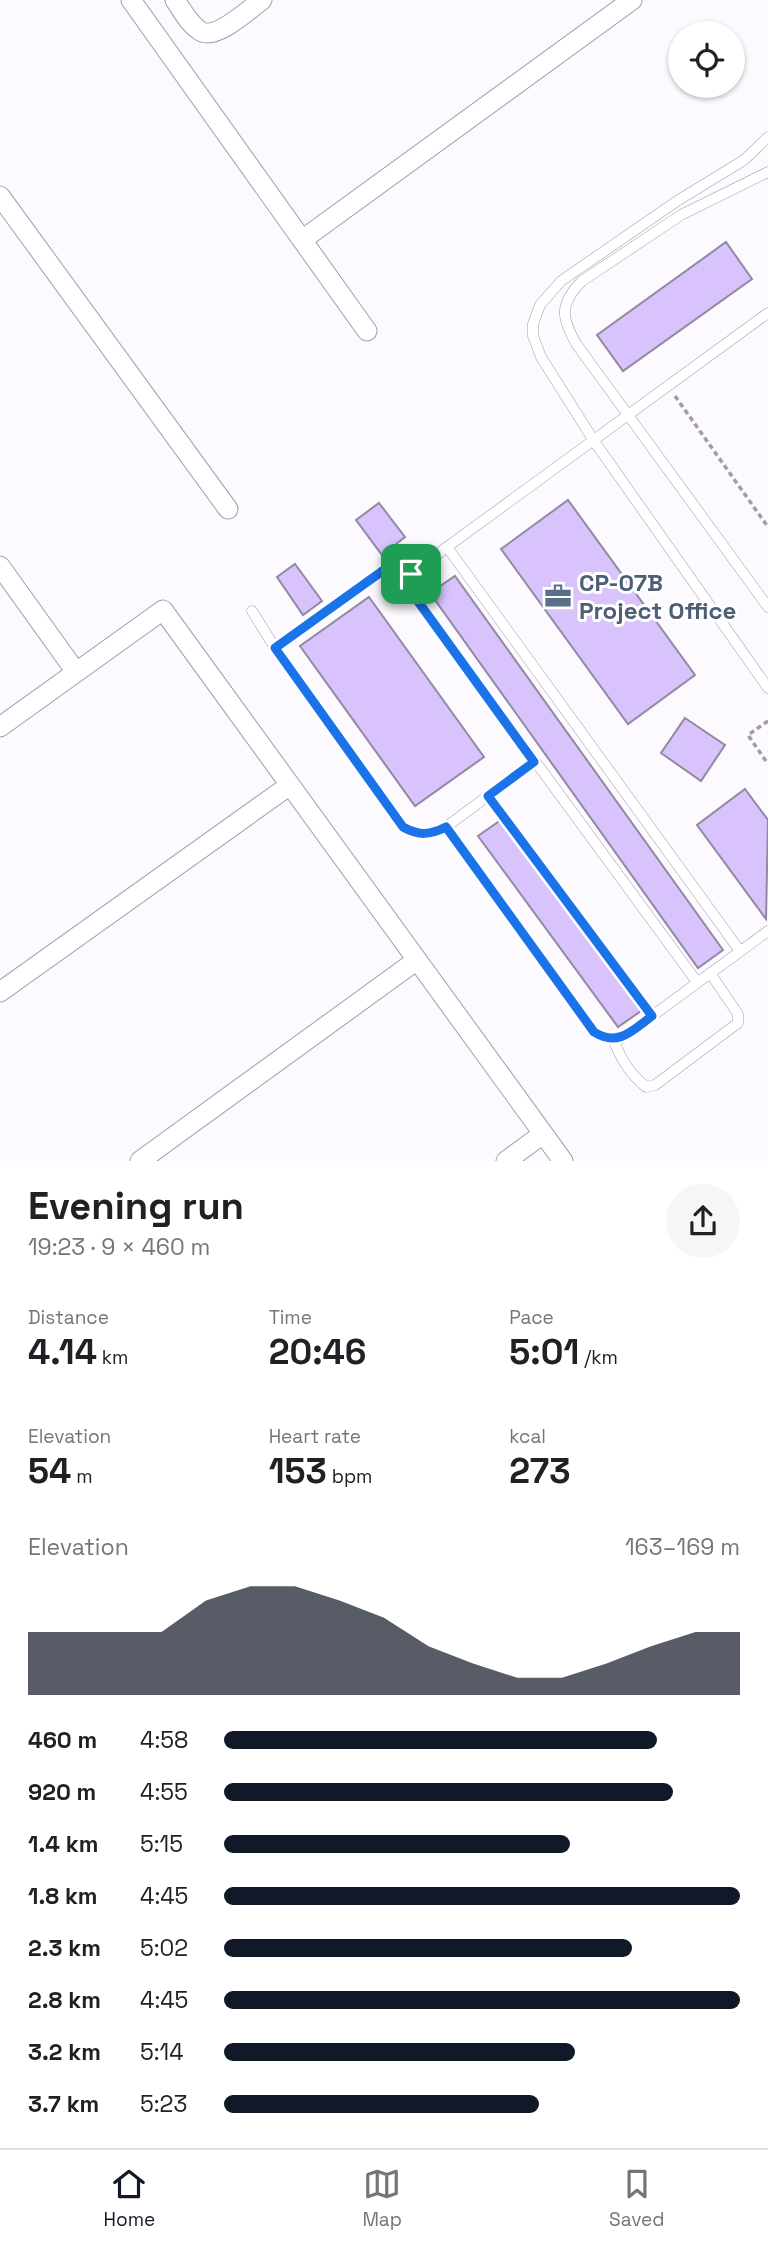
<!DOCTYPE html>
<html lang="en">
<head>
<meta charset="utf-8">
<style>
	body { margin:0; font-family:"Space Grotesk",sans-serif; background:#f6f6f6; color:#202124; height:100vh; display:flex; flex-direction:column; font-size:26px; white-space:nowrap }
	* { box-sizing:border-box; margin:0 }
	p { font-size:23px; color:#757577 }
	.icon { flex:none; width:38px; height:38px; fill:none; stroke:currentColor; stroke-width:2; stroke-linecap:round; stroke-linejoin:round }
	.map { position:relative; height:1161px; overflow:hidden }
	.panel { display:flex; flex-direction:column; background:#fff; flex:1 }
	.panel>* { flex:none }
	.fabs { position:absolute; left:668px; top:21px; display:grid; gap:14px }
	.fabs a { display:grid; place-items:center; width:77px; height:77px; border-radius:50%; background:#fff; box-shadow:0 2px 5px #0004; font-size:35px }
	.pin { position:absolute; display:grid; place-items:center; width:60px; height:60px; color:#fff; margin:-30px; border-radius:14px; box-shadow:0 4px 10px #0006 }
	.round { display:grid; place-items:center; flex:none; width:74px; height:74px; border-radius:37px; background:#f6f6f6 }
	.summary { display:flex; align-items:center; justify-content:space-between; height:119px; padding:0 28px }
	h1 { font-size:38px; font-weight:700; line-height:52px }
	.stats { display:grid; grid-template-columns:repeat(3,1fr); gap:10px; height:119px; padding:7px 28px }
	.stats div { display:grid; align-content:center }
	.stats b { font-size:35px; font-weight:700 }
	.stats small { font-size:19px; font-weight:400 }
	.stats p { font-size:19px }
	.chart { height:196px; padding:14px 28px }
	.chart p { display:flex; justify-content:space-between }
	.chart svg { width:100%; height:126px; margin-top:7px; fill:#111827; opacity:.7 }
	ul { padding:0 28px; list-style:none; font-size:23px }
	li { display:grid; grid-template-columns:112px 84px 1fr; align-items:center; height:52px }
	li i { height:18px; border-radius:9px; background:#111827 }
	.tabs { display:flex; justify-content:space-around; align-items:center; height:98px; border-top:2px solid #e0e0e0; background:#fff; font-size:19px; color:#757577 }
	.tabs a { display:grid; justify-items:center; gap:4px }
	.tabs .selected { color:#111827 }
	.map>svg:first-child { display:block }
</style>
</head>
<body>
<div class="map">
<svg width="768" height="1161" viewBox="0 0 768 1161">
	<rect width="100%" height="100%" fill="#fdfaff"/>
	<path fill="#d8c3fd" stroke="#9189a0" stroke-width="2" d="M726 242 752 279 623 371 597 335Z
		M568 500 695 675 628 724 501 549Z
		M379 503 405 537 382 555 356 520Z
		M295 564 322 601 303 615 277 577Z
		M455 576 723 950 698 968 430 593Z
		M369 597 484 757 415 806 300 646Z
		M685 718 725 745 701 781 661 753Z
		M745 789 768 820 766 919 697 825Z
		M501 820 641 1011 618 1027 478 836Z"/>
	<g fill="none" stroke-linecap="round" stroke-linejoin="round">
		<defs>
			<path id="lane" d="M768 137 744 160 677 201 561 281 540 305 533 324V336L541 357 594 441 768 688
				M768 172 681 215 582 281C559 304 561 318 577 345L768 607
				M447 547 411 574 410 585 417 600 697 982
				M252 611 275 648 403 827C419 836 430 835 446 827L534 762
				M488 796 652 1016
				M446 827 594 1032C604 1038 611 1040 622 1038L768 931
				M740 951 447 547 768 313
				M613 1039C621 1059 629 1073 646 1087L655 1085 738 1023V1014L710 973"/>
			<path id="street" d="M131 0 367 331
				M175 0C182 10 189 24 200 31 216 41 248 10 262 0
				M0 196 228 509
				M302 240 632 0
				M0 566 76 672
				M0 727 163 610 563 1161
				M0 992 290 785
				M140 1161 417 960
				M506 1161 543 1134"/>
		</defs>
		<use href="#lane" stroke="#a699af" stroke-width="11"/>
		<use href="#street" stroke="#a699af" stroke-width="21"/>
		<path stroke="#a19da3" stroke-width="3.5" stroke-dasharray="5 3.5" stroke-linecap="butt" d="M675 396 768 527
			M285 641 388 567 400 569
			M768 721 748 735 768 764"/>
		<use href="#lane" stroke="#fff" stroke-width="10"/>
		<use href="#street" stroke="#fff" stroke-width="19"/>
	</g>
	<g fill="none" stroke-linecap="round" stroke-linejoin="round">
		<defs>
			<path id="route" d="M396 566 411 574 410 586 417 600 534 762 488 796 652 1016C632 1031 618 1047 594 1032L446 827C430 835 419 836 403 827L275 648 388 567Z"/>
		</defs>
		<use href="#route" stroke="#fff" stroke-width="14"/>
		<use href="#route" stroke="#1a73e8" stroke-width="9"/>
	</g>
	<defs>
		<symbol id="office-bare" viewBox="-9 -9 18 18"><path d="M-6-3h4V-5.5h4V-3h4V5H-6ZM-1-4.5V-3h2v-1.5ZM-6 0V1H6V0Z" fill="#5c6f8a" stroke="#fff" stroke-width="2.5" paint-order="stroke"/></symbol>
	</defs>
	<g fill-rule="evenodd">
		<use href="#office-bare" x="539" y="577" width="38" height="38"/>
	</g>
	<g text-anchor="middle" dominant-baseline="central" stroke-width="6" stroke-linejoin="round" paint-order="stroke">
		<g font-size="24" font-weight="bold" fill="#4e5e75" stroke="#fff" text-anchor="start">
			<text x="579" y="582">CP-07B<tspan x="579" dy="28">Project Office</tspan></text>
		</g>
	</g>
</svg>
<div class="fabs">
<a><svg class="icon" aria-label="locate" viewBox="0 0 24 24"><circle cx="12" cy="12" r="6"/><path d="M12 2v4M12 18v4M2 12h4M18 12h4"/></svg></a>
</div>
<div class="pin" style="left:411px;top:574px;background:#1e9e55"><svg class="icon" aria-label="arrive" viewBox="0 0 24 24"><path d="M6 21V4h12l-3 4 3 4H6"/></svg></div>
</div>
<section class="panel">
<div class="summary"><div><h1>Evening run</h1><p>19:23 · 9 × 460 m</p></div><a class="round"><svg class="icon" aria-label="share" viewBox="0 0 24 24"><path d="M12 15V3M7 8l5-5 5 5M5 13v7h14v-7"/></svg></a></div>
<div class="stats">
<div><p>Distance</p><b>4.14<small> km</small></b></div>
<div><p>Time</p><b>20:46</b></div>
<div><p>Pace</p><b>5:01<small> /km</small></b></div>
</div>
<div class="stats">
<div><p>Elevation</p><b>54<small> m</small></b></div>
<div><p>Heart rate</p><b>153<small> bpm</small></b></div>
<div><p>kcal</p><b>273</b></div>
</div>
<div class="chart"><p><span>Elevation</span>163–169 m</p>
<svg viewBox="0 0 160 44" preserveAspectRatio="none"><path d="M0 44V22L10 22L20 22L30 22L40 11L50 6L60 6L70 11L80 17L90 27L100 33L110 38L120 38L130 33L140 27L150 22L160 22V44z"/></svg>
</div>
<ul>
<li><b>460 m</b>4:58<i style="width:84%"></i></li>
<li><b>920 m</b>4:55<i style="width:87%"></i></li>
<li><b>1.4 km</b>5:15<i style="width:67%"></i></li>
<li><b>1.8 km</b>4:45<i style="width:100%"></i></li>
<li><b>2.3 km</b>5:02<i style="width:79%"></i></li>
<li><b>2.8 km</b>4:45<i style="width:100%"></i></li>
<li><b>3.2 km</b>5:14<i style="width:68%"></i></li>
<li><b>3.7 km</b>5:23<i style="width:61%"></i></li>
</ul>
</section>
<nav class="tabs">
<a class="selected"><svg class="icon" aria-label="home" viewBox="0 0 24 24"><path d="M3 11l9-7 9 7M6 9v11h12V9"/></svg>Home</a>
<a><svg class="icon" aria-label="map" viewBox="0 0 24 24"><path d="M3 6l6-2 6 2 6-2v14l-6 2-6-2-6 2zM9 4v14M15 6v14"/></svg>Map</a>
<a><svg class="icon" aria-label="saved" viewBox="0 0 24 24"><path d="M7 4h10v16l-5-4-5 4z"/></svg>Saved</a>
</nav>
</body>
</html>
